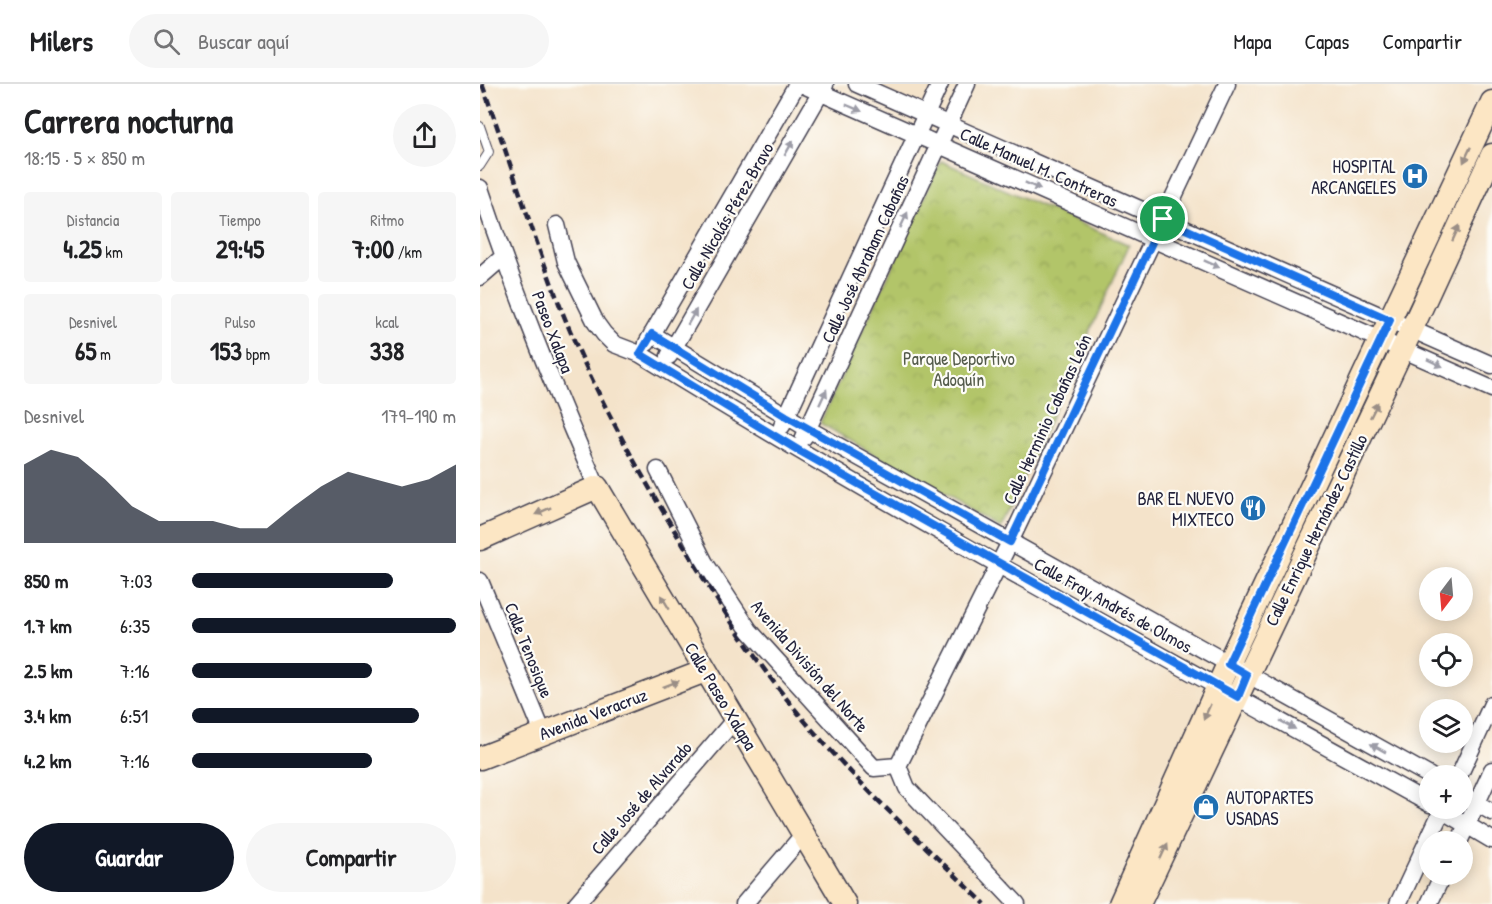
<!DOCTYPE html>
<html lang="es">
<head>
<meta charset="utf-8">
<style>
	body { margin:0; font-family:"Patrick Hand",sans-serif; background:#f6f6f6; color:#202124; height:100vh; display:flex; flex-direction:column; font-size:22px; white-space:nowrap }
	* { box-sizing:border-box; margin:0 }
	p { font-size:20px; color:#757577 }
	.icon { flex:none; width:33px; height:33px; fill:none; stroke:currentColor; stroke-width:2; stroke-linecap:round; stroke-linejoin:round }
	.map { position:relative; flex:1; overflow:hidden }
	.panel { display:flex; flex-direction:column; background:#fff; width:480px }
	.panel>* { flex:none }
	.needle { width:39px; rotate:196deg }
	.buttons { position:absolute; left:939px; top:483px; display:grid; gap:12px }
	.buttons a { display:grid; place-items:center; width:54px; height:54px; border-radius:50%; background:#fff; box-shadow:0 3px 15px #0003; font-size:30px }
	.pin { position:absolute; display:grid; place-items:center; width:51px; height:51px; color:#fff; margin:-26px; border:3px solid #fff; border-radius:50%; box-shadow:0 2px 6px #0007 }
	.round { display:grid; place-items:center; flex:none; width:63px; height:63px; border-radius:32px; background:#f6f6f6 }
	.overview { display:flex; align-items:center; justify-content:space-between; height:102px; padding:0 24px }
	h1 { font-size:33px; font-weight:700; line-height:45px }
	.stats { display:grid; grid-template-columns:repeat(3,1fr); gap:9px; height:102px; padding:6px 24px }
	.stats div { display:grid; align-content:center; border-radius:6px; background:#f6f6f6; text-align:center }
	.stats b { font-size:26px; font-weight:700 }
	.stats small { font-size:16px; font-weight:400 }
	.stats p { font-size:16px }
	.chart { height:168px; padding:12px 24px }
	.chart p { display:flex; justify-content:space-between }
	.chart svg { width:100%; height:108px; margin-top:6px; fill:#111827; opacity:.7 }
	.action { display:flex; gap:12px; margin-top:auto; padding:12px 24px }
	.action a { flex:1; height:69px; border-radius:36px; background:#111827; color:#fff; font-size:24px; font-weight:700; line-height:69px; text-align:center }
	.action a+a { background:#f6f6f6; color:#202124 }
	ul { padding:0 24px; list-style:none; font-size:20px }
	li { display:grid; grid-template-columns:96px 72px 1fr; align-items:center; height:45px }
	li i { height:15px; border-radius:8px; background:#111827 }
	header { display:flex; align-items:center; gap:36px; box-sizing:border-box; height:84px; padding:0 30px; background:#fff; border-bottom:2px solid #e0e0e0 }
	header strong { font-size:28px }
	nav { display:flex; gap:33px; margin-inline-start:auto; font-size:21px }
	.search { width:420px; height:54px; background:#f6f6f6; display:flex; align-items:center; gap:15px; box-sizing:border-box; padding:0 21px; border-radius:33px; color:#757577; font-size:22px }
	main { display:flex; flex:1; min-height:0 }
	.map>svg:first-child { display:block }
</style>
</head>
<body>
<header>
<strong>Milers</strong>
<div class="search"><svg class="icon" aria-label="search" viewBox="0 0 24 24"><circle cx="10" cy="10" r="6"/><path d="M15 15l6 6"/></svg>Buscar aquí</div>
<nav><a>Mapa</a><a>Capas</a><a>Compartir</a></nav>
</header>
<main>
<section class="panel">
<div class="overview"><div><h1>Carrera nocturna</h1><p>18:15 · 5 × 850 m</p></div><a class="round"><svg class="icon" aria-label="share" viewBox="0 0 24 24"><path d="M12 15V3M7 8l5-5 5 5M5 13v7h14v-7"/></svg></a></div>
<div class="stats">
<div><p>Distancia</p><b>4.25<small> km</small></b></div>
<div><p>Tiempo</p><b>29:45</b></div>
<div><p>Ritmo</p><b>7:00<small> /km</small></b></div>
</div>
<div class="stats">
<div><p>Desnivel</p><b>65<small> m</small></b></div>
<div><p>Pulso</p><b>153<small> bpm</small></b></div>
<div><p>kcal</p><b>338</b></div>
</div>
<div class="chart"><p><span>Desnivel</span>179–190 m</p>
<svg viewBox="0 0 160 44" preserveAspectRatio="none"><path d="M0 44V12L10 6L20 9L30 18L40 29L50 35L60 35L70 35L80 38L90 38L100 29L110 21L120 15L130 18L140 21L150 18L160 12V44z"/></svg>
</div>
<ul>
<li><b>850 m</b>7:03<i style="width:76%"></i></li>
<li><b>1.7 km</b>6:35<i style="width:100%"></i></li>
<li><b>2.5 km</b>7:16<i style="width:68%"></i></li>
<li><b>3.4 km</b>6:51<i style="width:86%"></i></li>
<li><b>4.2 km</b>7:16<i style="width:68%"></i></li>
</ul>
<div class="action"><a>Guardar</a><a>Compartir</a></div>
</section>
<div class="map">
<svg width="1012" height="820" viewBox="0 0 1012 820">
	<defs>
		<pattern id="park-crowns" width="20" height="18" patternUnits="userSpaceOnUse" patternTransform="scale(1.5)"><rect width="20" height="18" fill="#b2c569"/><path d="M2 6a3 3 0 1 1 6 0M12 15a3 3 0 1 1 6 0" fill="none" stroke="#99a95c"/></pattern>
	</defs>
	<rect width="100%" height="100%" fill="#fdfcf7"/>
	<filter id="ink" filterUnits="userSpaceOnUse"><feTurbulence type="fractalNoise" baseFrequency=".0167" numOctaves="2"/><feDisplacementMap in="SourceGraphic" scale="12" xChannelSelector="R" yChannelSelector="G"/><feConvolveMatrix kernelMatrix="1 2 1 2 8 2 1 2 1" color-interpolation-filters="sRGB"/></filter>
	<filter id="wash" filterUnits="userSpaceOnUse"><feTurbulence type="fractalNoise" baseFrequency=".008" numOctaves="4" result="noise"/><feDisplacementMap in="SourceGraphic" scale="24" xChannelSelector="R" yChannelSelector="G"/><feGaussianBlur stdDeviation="1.35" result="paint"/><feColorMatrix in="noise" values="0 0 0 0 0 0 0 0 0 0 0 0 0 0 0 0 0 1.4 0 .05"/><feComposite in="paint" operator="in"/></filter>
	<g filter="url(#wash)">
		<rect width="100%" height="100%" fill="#f4e3ca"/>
		<path fill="url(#park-crowns)" stroke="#6a7452" stroke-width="1.5" d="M461 77 649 161 521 444 340 339Z"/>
	</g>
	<g filter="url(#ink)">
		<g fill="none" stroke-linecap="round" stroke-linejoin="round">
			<defs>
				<path id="lane" d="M0 42 9 68 0 82"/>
				<path id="street" d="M321 0 1012 305
					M377 0 1012 281
					M0 104C34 206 74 305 117 403
					M77 141 86 178 116 239 124 250 134 260 160 270C418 430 685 573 950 720
					M0 193 23 173
					M172 250 328 345 950 692
					M167 259 317 0
					M189 272 345 1
					M302 342 460 0
					M324 353 487 0
					M178 386 225 479 269 546 394 684 418 682
					M0 497 63 649
					M979 692 1012 620
					M982 711 1012 728
					M958 724 1012 756
					M979 758 1012 686
					M96 820 256 634
					M264 820 323 751
					M537 820 427 704 418 682 530 458 747 0
					M918 820 963 724
					M949 820 963 790"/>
				<path id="secondary" d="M0 455 117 403 365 820
					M0 674 225 587
					M640 820 748 580 1012 18
					M659 820 923 264 1012 71"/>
			</defs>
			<use href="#lane" stroke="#423f50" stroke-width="10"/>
			<use href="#street" stroke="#423f50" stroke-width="19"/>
			<use href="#secondary" stroke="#423f50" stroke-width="25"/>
			<use href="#lane" stroke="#fff" stroke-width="8"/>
			<use href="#street" stroke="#fff" stroke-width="16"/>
			<use href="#secondary" stroke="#fce6c4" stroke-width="22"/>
			<path stroke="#22223b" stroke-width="4.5" stroke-dasharray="9 4.5" stroke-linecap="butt" d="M2 0C29 74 52 149 80 222 111 301 152 376 196 449 236 516 278 583 329 642 384 706 445 762 505 820"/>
		</g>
		<defs><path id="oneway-solid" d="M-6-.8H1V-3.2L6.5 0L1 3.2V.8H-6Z" transform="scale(1.5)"/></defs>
		<g fill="#9c9ca7">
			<use href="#oneway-solid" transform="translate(374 24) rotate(23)"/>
			<use href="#oneway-solid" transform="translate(309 64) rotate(-60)"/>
			<use href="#oneway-solid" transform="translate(553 102) rotate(24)"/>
			<use href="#oneway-solid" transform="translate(424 136) rotate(-65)"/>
			<use href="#oneway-solid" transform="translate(732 180) rotate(24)"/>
			<use href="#oneway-solid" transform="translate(212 233) rotate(-60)"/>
			<use href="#oneway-solid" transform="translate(955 279) rotate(25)"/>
			<use href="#oneway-solid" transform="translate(343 313) rotate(-65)"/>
			<use href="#oneway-solid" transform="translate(808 641) rotate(29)"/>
			<use href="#oneway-solid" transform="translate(898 664) rotate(-151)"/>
		</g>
		<g fill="#9a8e86">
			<use href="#oneway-solid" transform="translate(987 71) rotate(115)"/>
			<use href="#oneway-solid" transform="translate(976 149) rotate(-65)"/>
			<use href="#oneway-solid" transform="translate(894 326) rotate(-64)"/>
			<use href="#oneway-solid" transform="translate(63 427) rotate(156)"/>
			<use href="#oneway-solid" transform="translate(185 518) rotate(-121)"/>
			<use href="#oneway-solid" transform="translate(191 600) rotate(-21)"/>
			<use href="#oneway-solid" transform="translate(727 628) rotate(114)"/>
			<use href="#oneway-solid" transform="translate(684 767) rotate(-65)"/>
		</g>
	</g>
	<g fill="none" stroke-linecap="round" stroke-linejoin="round" filter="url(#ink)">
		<defs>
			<path id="route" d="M683 135 910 236 748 580 767 591 758 613 318 366 160 270 172 250 306 332 530 458Z"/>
		</defs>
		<use href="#route" stroke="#fff" stroke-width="12"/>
		<use href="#route" stroke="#1a73e8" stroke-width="8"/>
	</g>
	<defs>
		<symbol id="hospital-disc" viewBox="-11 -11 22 22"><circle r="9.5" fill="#1f6fb2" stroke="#fdfcf7"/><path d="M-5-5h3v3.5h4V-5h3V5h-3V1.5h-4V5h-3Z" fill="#fff"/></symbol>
		<symbol id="restaurant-disc" viewBox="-11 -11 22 22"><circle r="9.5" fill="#1f6fb2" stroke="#fdfcf7"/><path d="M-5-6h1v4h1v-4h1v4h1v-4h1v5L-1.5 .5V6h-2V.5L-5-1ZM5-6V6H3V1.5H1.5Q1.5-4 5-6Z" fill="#fff"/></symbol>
		<symbol id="shop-disc" viewBox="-11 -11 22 22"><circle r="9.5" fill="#1f6fb2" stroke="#fdfcf7"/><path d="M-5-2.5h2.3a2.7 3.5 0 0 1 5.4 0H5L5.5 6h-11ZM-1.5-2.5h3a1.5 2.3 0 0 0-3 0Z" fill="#fff"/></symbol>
	</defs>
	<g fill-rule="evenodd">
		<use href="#hospital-disc" x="920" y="77" width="30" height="30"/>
		<use href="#restaurant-disc" x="758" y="409" width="30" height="30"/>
		<use href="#shop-disc" x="711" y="708" width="30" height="30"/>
	</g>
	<g text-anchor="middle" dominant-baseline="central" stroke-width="4.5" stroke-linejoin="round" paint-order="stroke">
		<g font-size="18" fill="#22223b" stroke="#fdfcf7" text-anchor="end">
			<text x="916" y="82">HOSPITAL<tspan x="916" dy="21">ARCANGELES</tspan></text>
			<text x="754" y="414">BAR EL NUEVO<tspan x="754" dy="21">MIXTECO</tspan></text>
			<text x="746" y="713" text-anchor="start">AUTOPARTES<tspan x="746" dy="21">USADAS</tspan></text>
		</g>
		<g font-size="18" fill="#22223b" stroke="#fdfcf7">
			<text transform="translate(559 83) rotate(24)">Calle Manuel M. Contreras</text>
			<text transform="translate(247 132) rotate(-60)">Calle Nicolás Pérez Bravo</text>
			<text transform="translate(385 175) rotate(-65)">Calle José Abraham Cabañas</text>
			<text transform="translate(73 248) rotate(69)">Paseo Xalapa</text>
			<text transform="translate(567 335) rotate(-65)">Calle Herminio Cabañas León</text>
			<text transform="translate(836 446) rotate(-64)">Calle Enrique Hernández Castillo</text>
			<text transform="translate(633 521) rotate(29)">Calle Fray Andrés de Olmos</text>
			<text transform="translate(49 566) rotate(68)">Calle Tenosique</text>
			<text transform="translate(330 582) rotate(49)">Avenida División del Norte</text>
			<text transform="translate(241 612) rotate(59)">Calle Paseo Xalapa</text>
			<text transform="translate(113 630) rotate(-21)">Avenida Veracruz</text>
			<text transform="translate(161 714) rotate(-49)">Calle José de Alvarado</text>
		</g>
		<g font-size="18" fill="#545b4b" stroke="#fdfcf7">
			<text x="479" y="274">Parque Deportivo<tspan x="479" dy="21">Adoquín</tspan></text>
		</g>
	</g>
</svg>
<div class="buttons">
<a><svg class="needle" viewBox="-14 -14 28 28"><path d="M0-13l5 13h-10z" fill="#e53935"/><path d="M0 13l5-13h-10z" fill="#757577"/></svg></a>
<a><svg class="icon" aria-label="locate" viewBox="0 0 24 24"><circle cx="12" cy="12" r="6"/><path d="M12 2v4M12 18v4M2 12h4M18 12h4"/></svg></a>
<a><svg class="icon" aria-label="layers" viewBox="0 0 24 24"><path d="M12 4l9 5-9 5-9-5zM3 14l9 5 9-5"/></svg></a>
<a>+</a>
<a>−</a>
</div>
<div class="pin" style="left:683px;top:135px;background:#1e9e55"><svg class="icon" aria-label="arrive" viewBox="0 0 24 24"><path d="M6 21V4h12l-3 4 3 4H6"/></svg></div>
</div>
</main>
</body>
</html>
